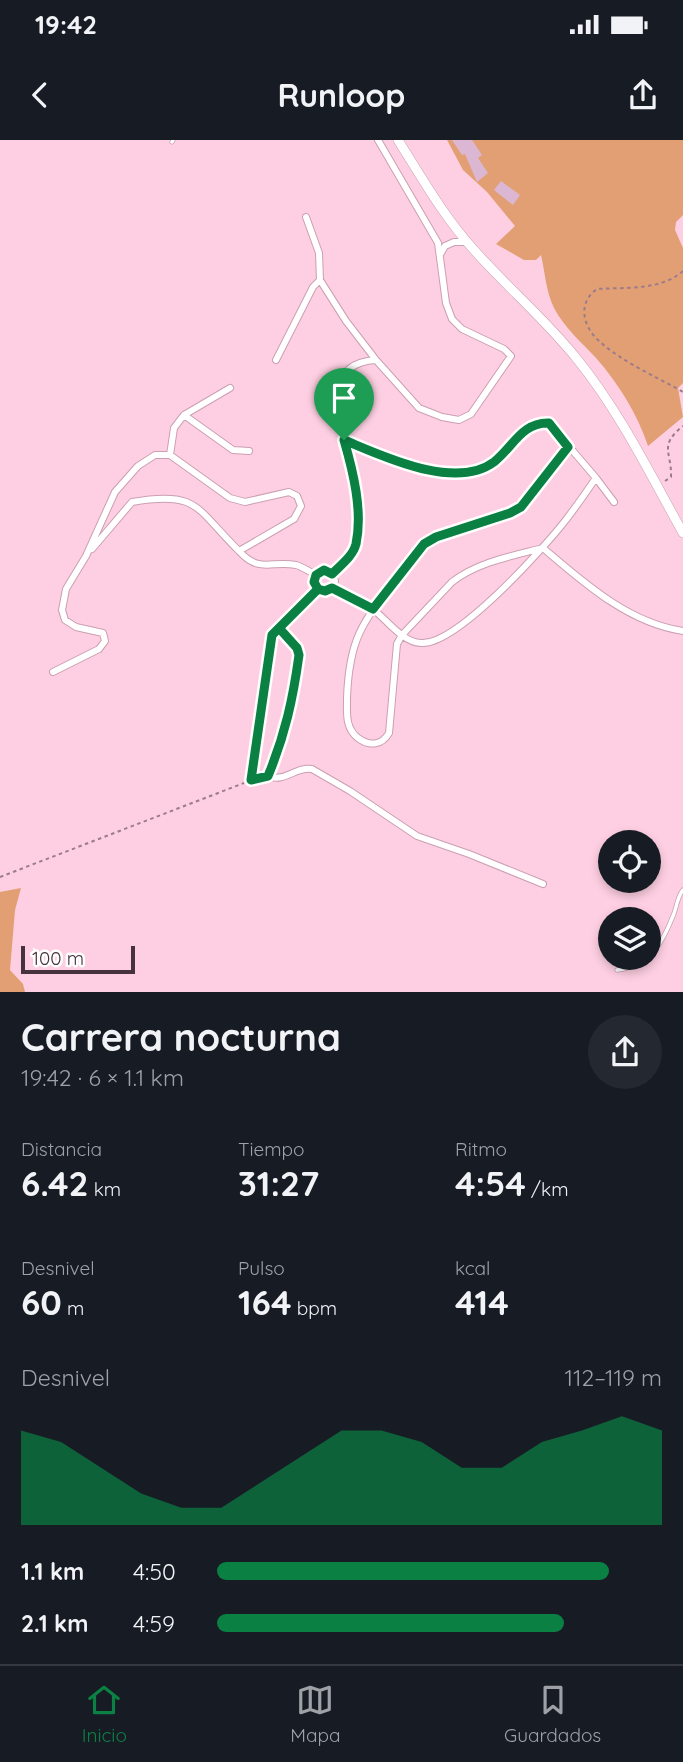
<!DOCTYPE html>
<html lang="es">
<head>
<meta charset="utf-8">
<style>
	body { margin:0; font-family:Quicksand,sans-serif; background:#242831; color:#f1f3f6; height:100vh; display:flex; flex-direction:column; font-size:26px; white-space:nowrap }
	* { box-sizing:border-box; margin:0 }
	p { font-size:23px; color:#9ea1a6 }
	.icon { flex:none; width:38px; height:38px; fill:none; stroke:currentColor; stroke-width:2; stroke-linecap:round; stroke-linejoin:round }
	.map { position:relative; height:852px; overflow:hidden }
	.side { display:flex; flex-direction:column; background:#171b24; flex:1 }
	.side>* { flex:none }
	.fabs { position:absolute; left:598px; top:690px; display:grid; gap:14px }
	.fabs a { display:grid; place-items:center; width:63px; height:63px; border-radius:50%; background:#171b24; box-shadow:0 4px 10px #0003; font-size:35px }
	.scale { position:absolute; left:21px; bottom:18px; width:114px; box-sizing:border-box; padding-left:7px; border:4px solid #45323a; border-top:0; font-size:19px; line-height:24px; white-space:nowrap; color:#45323a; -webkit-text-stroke:5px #fff; paint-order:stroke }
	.pin { position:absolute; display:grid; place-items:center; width:60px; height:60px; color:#fff; margin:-72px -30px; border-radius:50% 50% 50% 0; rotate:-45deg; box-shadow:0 0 7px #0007 }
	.pin .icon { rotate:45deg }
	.round { display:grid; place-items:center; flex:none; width:74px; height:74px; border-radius:37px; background:#242831 }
	.overview { display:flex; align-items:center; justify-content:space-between; height:119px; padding:0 21px }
	h1 { font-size:38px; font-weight:700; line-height:52px }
	.metrics { display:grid; grid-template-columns:repeat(3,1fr); gap:10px; height:119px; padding:7px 21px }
	.metrics div { display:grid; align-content:center }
	.metrics b { font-size:35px; font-weight:700 }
	.metrics small { font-size:19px; font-weight:400 }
	.metrics p { font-size:19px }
	.chart { height:196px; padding:14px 21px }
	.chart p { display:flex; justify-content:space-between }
	.chart svg { width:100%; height:126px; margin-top:7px; fill:#0b8043; opacity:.7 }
	ul { padding:0 21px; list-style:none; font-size:23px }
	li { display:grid; grid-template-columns:112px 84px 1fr; align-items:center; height:52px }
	li i { height:18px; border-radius:9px; background:#0b8043 }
	.status { display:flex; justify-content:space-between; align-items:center; height:49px; padding:0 35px; background:#171b24; direction:ltr }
	.status svg { height:19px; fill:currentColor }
	header { display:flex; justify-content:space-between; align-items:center; height:91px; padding:0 21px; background:#171b24; font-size:32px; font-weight:700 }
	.dock { display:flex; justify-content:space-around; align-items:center; height:98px; border-top:2px solid #363941; background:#171b24; font-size:19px; color:#9ea1a6 }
	.dock a { display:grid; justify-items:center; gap:4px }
	.dock .active { color:#0b8043 }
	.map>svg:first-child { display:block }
</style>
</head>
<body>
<div class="status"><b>19:42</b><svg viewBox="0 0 49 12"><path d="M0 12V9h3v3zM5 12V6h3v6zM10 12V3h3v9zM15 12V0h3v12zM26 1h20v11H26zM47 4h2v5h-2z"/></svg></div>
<header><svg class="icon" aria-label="back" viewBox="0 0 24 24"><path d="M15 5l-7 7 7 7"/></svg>Runloop<svg class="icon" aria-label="share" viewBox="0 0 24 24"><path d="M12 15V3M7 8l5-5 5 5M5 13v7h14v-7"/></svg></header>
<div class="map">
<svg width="683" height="852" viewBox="0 0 683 852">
	<rect width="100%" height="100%" fill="#fecfe2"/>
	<path fill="#e39f74" d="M447 0H683V75L676 82 675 90 683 108V243L678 248 683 277 648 306C637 273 618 243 596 218 581 202 564 187 554 168 546 152 545 132 541 115L536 120H524L496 104 515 86 487 52 463 30Z
		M21 748 15 770 10 830 23 844 25 852H0V752Z"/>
	<path fill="#dcb7d4" d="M452 0H472L482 15 478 18 488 33 477 42 465 14 462 15Z
		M501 41 520 55 513 65 494 50Z"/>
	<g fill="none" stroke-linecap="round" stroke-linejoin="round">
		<defs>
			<path id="lane" d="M172 2 173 0
				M617 830C650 826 662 804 673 776 677 767 677 757 683 750"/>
			<path id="street" d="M306 77 319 113 320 140 346 181 376 220 419 268 442 277 459 280 471 274 511 216 504 209 462 189 452 179 446 163 438 103 378 0
				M441 113 445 106 454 102H467
				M276 220 313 147 320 140
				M184 275 233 310 249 311
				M344 300C384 316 455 351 494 322 513 307 522 282 549 283L596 338 614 362
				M568 307 521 367 510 373C489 380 440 391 425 404 414 413 406 427 397 438 362 483 349 499 347 558 347 573 345 588 358 598 370 607 382 605 389 593L397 504 402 495 452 442C478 422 512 416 543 408 583 442 628 483 683 491
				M170 315 174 288 184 275 230 248
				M92 409 132 362C199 350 196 369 239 411
				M332 434C340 426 353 416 356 405 361 387 357 347 353 330 345 294 314 223 376 220
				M332 448C345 455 362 461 374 470 388 481 402 502 421 503 456 506 543 409 565 381 576 367 586 352 596 338
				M318 449 314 442 316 435 324 430 332 434
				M318 449 325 451 332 448 335 441 332 434
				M279 488 297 508 299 515C293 559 285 595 268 636L251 640 272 495 318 449
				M53 532 99 509 105 501 103 493 76 487 65 480 62 470 66 449 86 416 115 352 138 326 155 315H170L230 358 245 362 289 352 297 356 301 366 294 379 239 411C260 434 271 420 296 425 303 427 310 432 316 435
				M268 636C285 643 296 626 312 629L350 651 417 696 469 714 543 744"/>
			<path id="secondary" d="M398 0C422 38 444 77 474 110 507 147 546 180 577 219 620 272 650 334 683 393"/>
		</defs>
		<use href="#lane" stroke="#cb9fb1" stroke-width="5"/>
		<use href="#street" stroke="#cb9fb1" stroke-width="8"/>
		<use href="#secondary" stroke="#cb9fb1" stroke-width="10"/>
		<path stroke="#9c7c89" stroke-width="2" stroke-dasharray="3.5 3.5" stroke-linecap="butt" d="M683 131C660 151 626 147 597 149 578 162 582 185 598 200 620 221 657 237 683 252
			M665 341 671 337C672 312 658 306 683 286
			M0 737 244 643"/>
		<use href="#lane" stroke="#fff" stroke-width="3.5"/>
		<use href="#street" stroke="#fff" stroke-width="6"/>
		<use href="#secondary" stroke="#fff" stroke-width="9"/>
	</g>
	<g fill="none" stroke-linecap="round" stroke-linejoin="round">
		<defs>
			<path id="route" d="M344 300C353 331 363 371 356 404 353 416 341 425 332 434L324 430 316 435 314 442 318 449 279 488 297 508 299 515C293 559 285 595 268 636L251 640 272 495 318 449 325 451 332 448 373 469 424 404 436 397 510 373 521 367 568 307 549 283C522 282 513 307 494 322 455 351 383 316 344 300"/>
		</defs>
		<use href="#route" stroke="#fff" stroke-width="14"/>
		<use href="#route" stroke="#0b8043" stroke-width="9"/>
	</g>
</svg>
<div class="fabs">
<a><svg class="icon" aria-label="locate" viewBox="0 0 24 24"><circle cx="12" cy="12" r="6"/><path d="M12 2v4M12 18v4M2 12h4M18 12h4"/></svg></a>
<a><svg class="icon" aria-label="layers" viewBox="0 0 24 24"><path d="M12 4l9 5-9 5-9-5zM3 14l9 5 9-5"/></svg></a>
</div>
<div class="scale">100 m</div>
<div class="pin" style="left:344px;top:300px;background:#1e9e55"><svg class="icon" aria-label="arrive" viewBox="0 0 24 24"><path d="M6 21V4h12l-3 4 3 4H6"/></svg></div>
</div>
<section class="side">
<div class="overview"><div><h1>Carrera nocturna</h1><p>19:42 · 6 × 1.1 km</p></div><a class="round"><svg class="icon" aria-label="share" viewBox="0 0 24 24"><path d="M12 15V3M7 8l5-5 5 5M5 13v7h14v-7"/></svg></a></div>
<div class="metrics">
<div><p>Distancia</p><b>6.42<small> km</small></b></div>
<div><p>Tiempo</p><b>31:27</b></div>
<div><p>Ritmo</p><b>4:54<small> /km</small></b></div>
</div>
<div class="metrics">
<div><p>Desnivel</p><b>60<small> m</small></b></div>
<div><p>Pulso</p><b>164<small> bpm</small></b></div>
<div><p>kcal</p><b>414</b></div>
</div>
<div class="chart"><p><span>Desnivel</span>112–119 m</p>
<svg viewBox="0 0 160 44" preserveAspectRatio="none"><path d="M0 44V11L10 15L20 24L30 33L40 38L50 38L60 29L70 20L80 11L90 11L100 15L110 24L120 24L130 15L140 11L150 6L160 11V44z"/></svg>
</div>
<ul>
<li><b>1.1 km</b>4:50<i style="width:88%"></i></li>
<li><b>2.1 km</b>4:59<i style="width:78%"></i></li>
</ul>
</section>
<nav class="dock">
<a class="active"><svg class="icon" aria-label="home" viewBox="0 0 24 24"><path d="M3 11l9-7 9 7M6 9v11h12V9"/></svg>Inicio</a>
<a><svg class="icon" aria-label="map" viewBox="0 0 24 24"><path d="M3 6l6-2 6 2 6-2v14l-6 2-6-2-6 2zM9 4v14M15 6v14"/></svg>Mapa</a>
<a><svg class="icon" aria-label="saved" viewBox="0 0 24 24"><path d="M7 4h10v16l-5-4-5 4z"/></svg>Guardados</a>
</nav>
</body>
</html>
